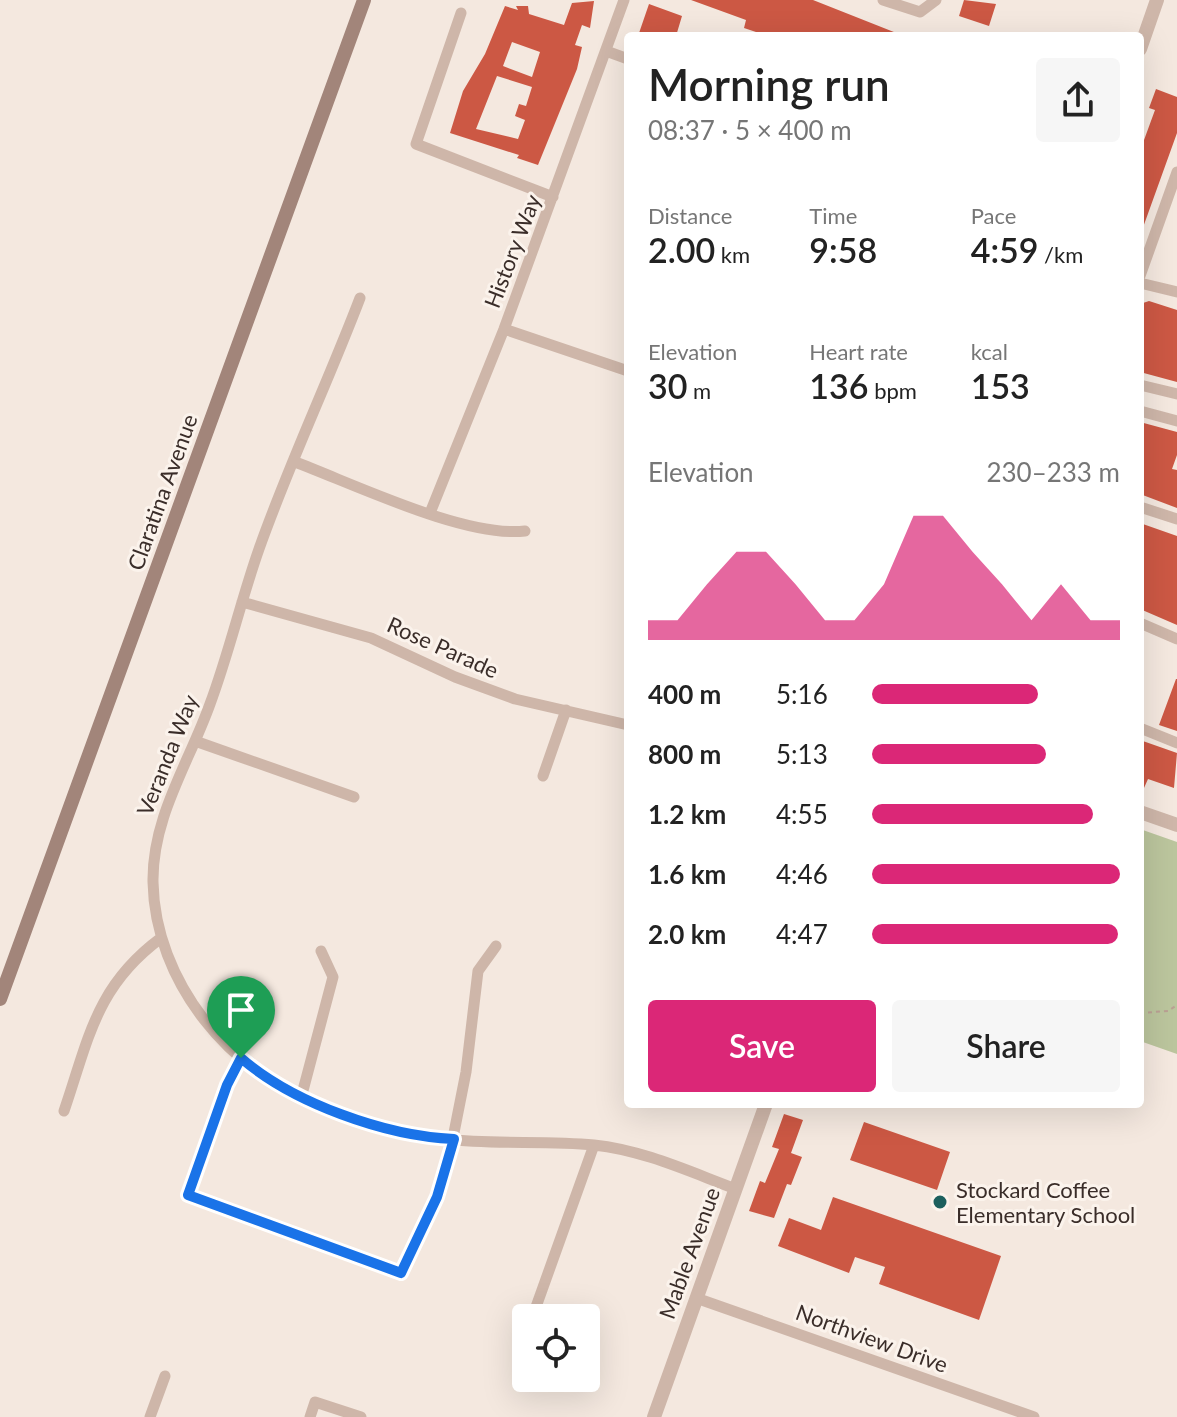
<!DOCTYPE html>
<html lang="en">
<head>
<meta charset="utf-8">
<style>
	body { margin:0; font-family:Lato,sans-serif; background:#f6f6f6; color:#222; height:100vh; display:flex; flex-direction:column; font-size:30px; white-space:nowrap }
	* { box-sizing:border-box; margin:0 }
	p { font-size:26px; color:#767676 }
	.icon { flex:none; width:44px; height:44px; fill:none; stroke:currentColor; stroke-width:2; stroke-linecap:round; stroke-linejoin:round }
	.map { position:relative; flex:1; overflow:hidden }
	.side { position:absolute; left:624px; top:32px; width:520px; height:1076px; display:flex; flex-direction:column; background:#fff; border-radius:8px; box-shadow:0 8px 32px #0002 }
	.side>* { flex:none }
	.tools { position:absolute; left:512px; top:1304px; display:grid; gap:16px }
	.tools a { display:grid; place-items:center; width:88px; height:88px; border-radius:8px; background:#fff; box-shadow:0 8px 32px #0002; font-size:40px }
	.pin { position:absolute; display:grid; place-items:center; width:68px; height:68px; color:#fff; margin:-82px -34px; border-radius:50% 50% 50% 0; rotate:-45deg; box-shadow:0 0 8px #0007 }
	.pin .icon { rotate:45deg }
	.round { display:grid; place-items:center; flex:none; width:84px; height:84px; border-radius:8px; background:#f6f6f6 }
	.headline { display:flex; align-items:center; justify-content:space-between; height:136px; padding:0 24px }
	h1 { font-size:44px; font-weight:600; line-height:60px }
	.metrics { display:grid; grid-template-columns:repeat(3,1fr); gap:12px; height:136px; padding:8px 24px }
	.metrics div { display:grid; align-content:center }
	.metrics b { font-size:34px; font-weight:600 }
	.metrics small { font-size:22px; font-weight:400 }
	.metrics p { font-size:22px }
	.chart { height:224px; padding:16px 24px }
	.chart p { display:flex; justify-content:space-between }
	.chart svg { width:100%; height:144px; margin-top:8px; fill:#db2777; opacity:.7 }
	.primary-button { display:flex; gap:16px; margin-top:auto; padding:16px 24px }
	.primary-button a { flex:1; height:92px; border-radius:8px; background:#db2777; color:#fff; font-size:32px; font-weight:600; line-height:92px; text-align:center }
	.primary-button a+a { background:#f6f6f6; color:#222 }
	ul { padding:0 24px; list-style:none; font-size:26px }
	li { display:grid; grid-template-columns:128px 96px 1fr; align-items:center; height:60px }
	li i { height:20px; border-radius:10px; background:#db2777 }
	.map>svg:first-child { display:block }
</style>
</head>
<body>
<div class="map">
<svg width="1177" height="1417" viewBox="0 0 1177 1417">
	<rect width="100%" height="100%" fill="#f4e8df"/>
	<path fill="#bbc59d" d="M1140 829 1177 842V1054L1140 1041Z"/>
	<path fill="#cc5844" fill-rule="evenodd" d="M691 0H813L904 36 762 34 744 28 746 20Z
		M964 0 996 4 989 26 959 16Z
		M594 1 590 28 582 25 575 45 582 47 577 69 538 165 517 158 519 155 450 133 463 91 485 54 505 6 518 10 516 6H528L529 14 564 25 572 3ZM512 42 540 52 532 77 503 66ZM497 76 532 87 526 106 519 104 515 116 525 120 518 139 476 129Z
		M649 4 682 16 676 36H638Z
		M1156 89 1177 97V133L1141 233 1140 151 1155 110 1149 108Z
		M1149 301 1177 310V382L1140 372V304Z
		M1140 422 1177 432V455L1172 469 1177 470V508L1140 494Z
		M1140 523 1177 536V625L1140 609Z
		M1176 679H1177V731L1159 725Z
		M1140 740 1177 753 1174 788 1148 779 1140 797Z
		M784 1114 803 1120 791 1153 802 1157 791 1185 787 1184 774 1218 749 1211 760 1181 765 1183 779 1149 772 1147Z
		M864 1122 950 1152 937 1190 850 1160Z
		M833 1197 1001 1256 979 1320 879 1284 885 1267 855 1257 849 1273 778 1246 789 1218 821 1230Z"/>
	<g fill="none" stroke-linecap="round" stroke-linejoin="round">
		<path stroke="#baa093" stroke-width="2" stroke-dasharray="4 4" stroke-linecap="butt" d="M1140 1013 1168 1011 1177 1005"/>
		<path stroke="#ceb6a9" stroke-width="11" d="M883 0 920 12 936 0
			M461 13 416 144 553 197
			M606 51 628 59
			M1140 276 1177 172
			M1140 283 1177 292
			M360 298C328 382 289 464 259 549 241 600 229 653 210 704 189 763 152 817 153 882 155 982 230 1073 322 1106 361 1121 404 1134 446 1139 495 1145 545 1140 594 1145 643 1150 690 1172 736 1189
			M504 329 628 371
			M1140 385 1177 394
			M1140 411 1177 421
			M295 462C354 484 465 538 525 531
			M1140 507 1177 519
			M430 513 504 329 624 0
			M242 602 371 638 455 677 515 699 628 725
			M1140 623 1177 639
			M1140 728 1177 743
			M195 741 354 797
			M543 776 566 710
			M241 1058 227 1085 188 1195 401 1273 424 1228 448 1163 466 1072 478 971 496 946
			M301 1098 333 977 321 951
			M64 1111C89 1038 96 986 161 938
			M696 1298 1034 1417
			M532 1318 594 1145
			M150 1417 165 1376
			M310 1417 315 1402 361 1417"/>
		<path stroke="#ceb6a9" stroke-width="14" d="M1140 49 1157 0
			M1140 812 1177 825
			M654 1417 766 1104"/>
		<path stroke="#a2857a" stroke-width="14" d="M0 999 364 0"/>
	</g>
	<g fill="none" stroke-linecap="round" stroke-linejoin="round">
		<defs>
			<path id="route" d="M241 1058C293 1103 385 1136 454 1139L437 1197 401 1273 188 1195 227 1085Z"/>
		</defs>
		<use href="#route" stroke="#fff" stroke-width="16"/>
		<use href="#route" stroke="#1a73e8" stroke-width="10"/>
	</g>
	<circle fill="#1c5f5d" stroke="#fbf3ec" stroke-width="3" cx="940" cy="1202" r="8"/>
	<g text-anchor="middle" dominant-baseline="central" stroke-width="6" stroke-linejoin="round" paint-order="stroke">
		<g font-size="22" fill="#3a2d29" stroke="#fbf3ec">
			<text transform="translate(512 251) rotate(-69)">History Way</text>
			<text transform="translate(162 492) rotate(-70)">Claratina Avenue</text>
			<text transform="translate(443 647) rotate(24)">Rose Parade</text>
			<text transform="translate(167 755) rotate(-68)">Veranda Way</text>
			<text transform="translate(689 1253) rotate(-70)">Mable Avenue</text>
			<text transform="translate(872 1338) rotate(20)">Northview Drive</text>
		</g>
		<g font-size="22" fill="#3a2d29" stroke="#fbf3ec" text-anchor="start">
			<text x="956" y="1189">Stockard Coffee<tspan x="956" dy="25">Elementary School</tspan></text>
		</g>
	</g>
</svg>
<div class="tools">
<a><svg class="icon" aria-label="locate" viewBox="0 0 24 24"><circle cx="12" cy="12" r="6"/><path d="M12 2v4M12 18v4M2 12h4M18 12h4"/></svg></a>
</div>
<div class="pin" style="left:241px;top:1058px;background:#1e9e55"><svg class="icon" aria-label="arrive" viewBox="0 0 24 24"><path d="M6 21V4h12l-3 4 3 4H6"/></svg></div>
<section class="side">
<div class="headline"><div><h1>Morning run</h1><p>08:37 · 5 × 400 m</p></div><a class="round"><svg class="icon" aria-label="share" viewBox="0 0 24 24"><path d="M12 15V3M7 8l5-5 5 5M5 13v7h14v-7"/></svg></a></div>
<div class="metrics">
<div><p>Distance</p><b>2.00<small> km</small></b></div>
<div><p>Time</p><b>9:58</b></div>
<div><p>Pace</p><b>4:59<small> /km</small></b></div>
</div>
<div class="metrics">
<div><p>Elevation</p><b>30<small> m</small></b></div>
<div><p>Heart rate</p><b>136<small> bpm</small></b></div>
<div><p>kcal</p><b>153</b></div>
</div>
<div class="chart"><p><span>Elevation</span>230–233 m</p>
<svg viewBox="0 0 160 44" preserveAspectRatio="none"><path d="M0 44V38L10 38L20 27L30 17L40 17L50 27L60 38L70 38L80 27L90 6L100 6L110 17L120 27L130 38L140 27L150 38L160 38V44z"/></svg>
</div>
<ul>
<li><b>400 m</b>5:16<i style="width:67%"></i></li>
<li><b>800 m</b>5:13<i style="width:70%"></i></li>
<li><b>1.2 km</b>4:55<i style="width:89%"></i></li>
<li><b>1.6 km</b>4:46<i style="width:100%"></i></li>
<li><b>2.0 km</b>4:47<i style="width:99%"></i></li>
</ul>
<div class="primary-button"><a>Save</a><a>Share</a></div>
</section>
</div>
</body>
</html>
